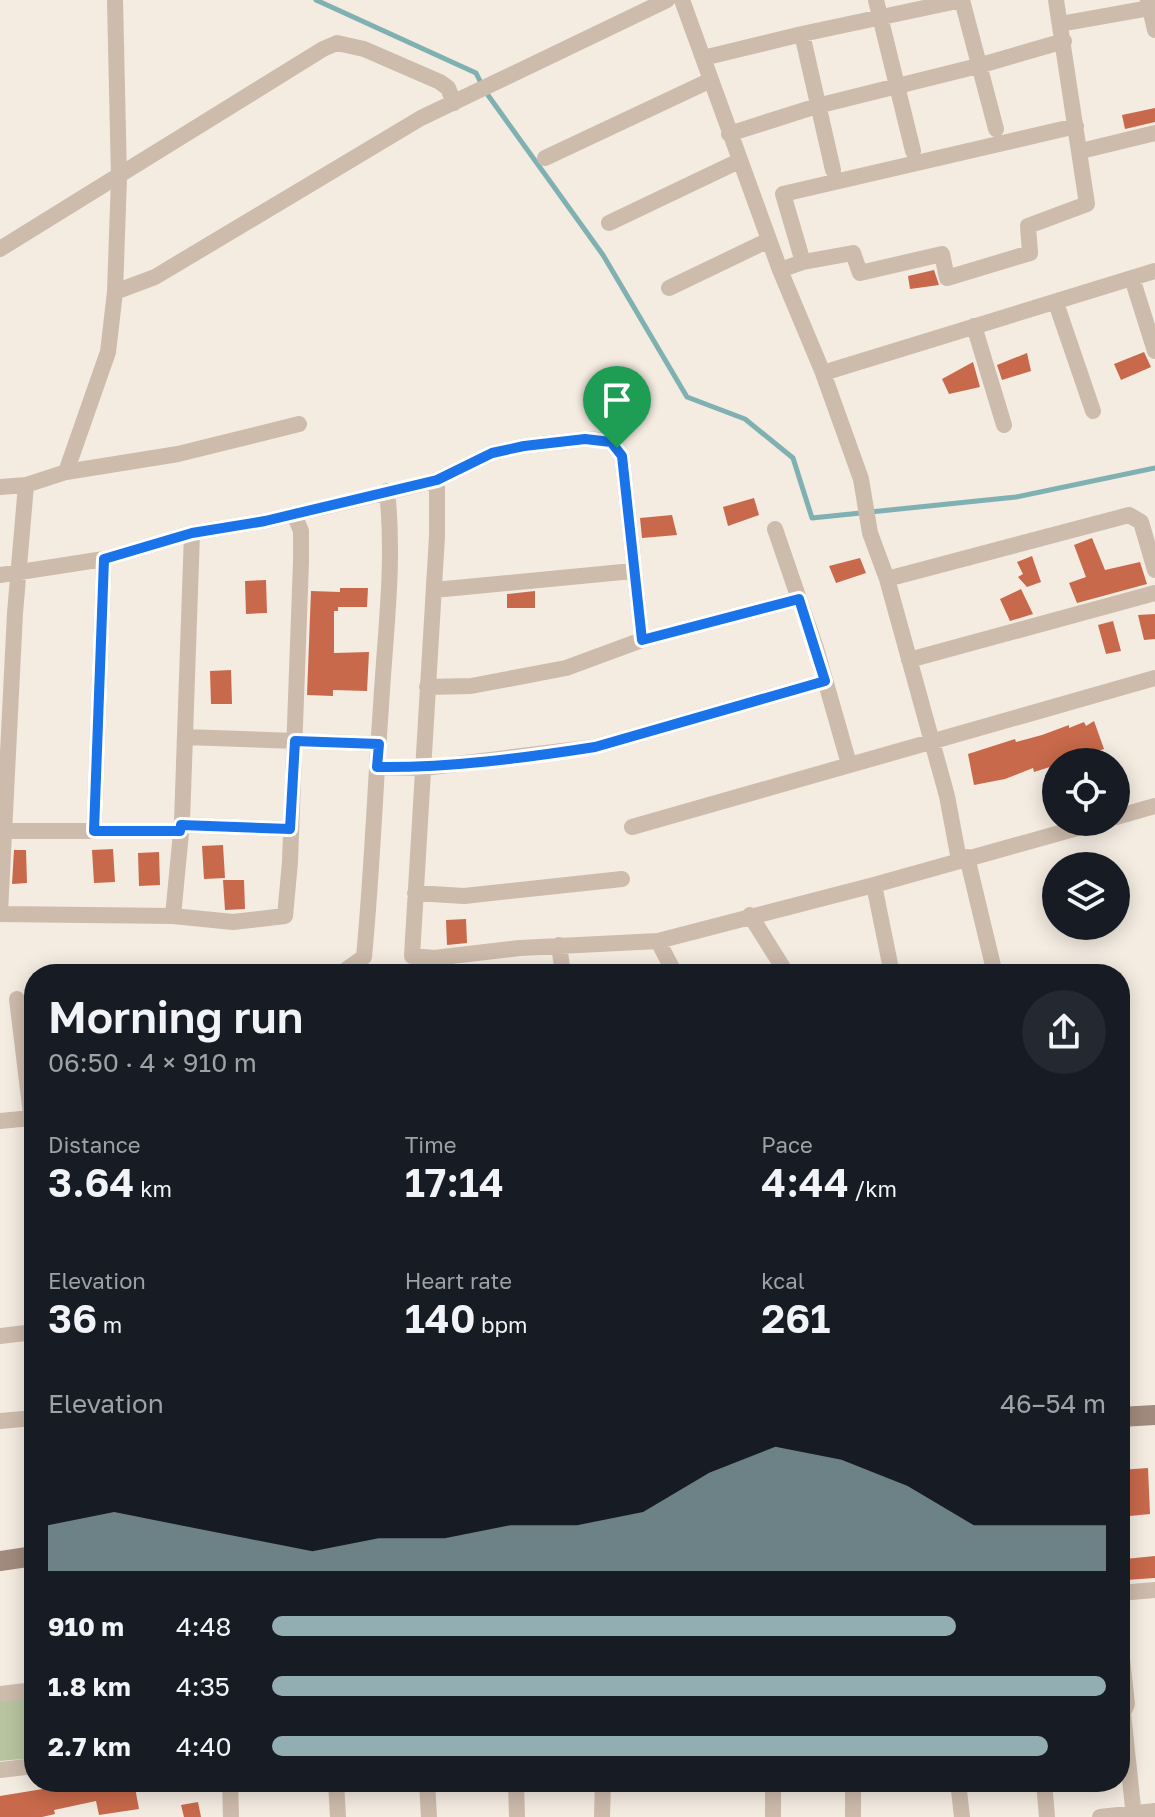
<!DOCTYPE html>
<html lang="en">
<head>
<meta charset="utf-8">
<style>
	body { margin:0; font-family:"Golos Text",sans-serif; background:#242831; color:#f1f3f6; height:100vh; display:flex; flex-direction:column; font-size:30px; white-space:nowrap }
	* { box-sizing:border-box; margin:0 }
	p { font-size:26px; color:#9ea1a6 }
	.icon { flex:none; width:44px; height:44px; fill:none; stroke:currentColor; stroke-width:2; stroke-linecap:round; stroke-linejoin:round }
	.map { position:relative; flex:1; overflow:hidden }
	.details { position:absolute; left:24px; top:964px; width:1106px; height:828px; display:flex; flex-direction:column; background:#171b24; border-radius:32px; box-shadow:0 4px 20px #0003 }
	.details>* { flex:none }
	.buttons { position:absolute; left:1042px; top:748px; display:grid; gap:16px }
	.buttons a { display:grid; place-items:center; width:88px; height:88px; border-radius:50%; background:#171b24; box-shadow:0 4px 20px #0003; font-size:40px }
	.pin { position:absolute; display:grid; place-items:center; width:68px; height:68px; color:#fff; margin:-82px -34px; border-radius:50% 50% 50% 0; rotate:-45deg; box-shadow:0 0 8px #0007 }
	.pin .icon { rotate:45deg }
	.round { display:grid; place-items:center; flex:none; width:84px; height:84px; border-radius:42px; background:#242831 }
	.overview { display:flex; align-items:center; justify-content:space-between; height:136px; padding:0 24px }
	h1 { font-size:44px; font-weight:600; line-height:60px }
	.figures { display:grid; grid-template-columns:repeat(3,1fr); gap:12px; height:136px; padding:8px 24px }
	.figures div { display:grid; align-content:center }
	.figures b { font-size:40px; font-weight:600 }
	.figures small { font-size:22px; font-weight:400 }
	.figures p { font-size:22px }
	.chart { height:224px; padding:16px 24px }
	.chart p { display:flex; justify-content:space-between }
	.chart svg { width:100%; height:144px; margin-top:8px; fill:#92aeb2; opacity:.7 }
	ul { padding:0 24px; list-style:none; font-size:26px }
	li { display:grid; grid-template-columns:128px 96px 1fr; align-items:center; height:60px }
	li i { height:20px; border-radius:10px; background:#92aeb2 }
	.map>svg:first-child { display:block }
</style>
</head>
<body>
<div class="map">
<svg width="1155" height="1817" viewBox="0 0 1155 1817">
	<rect width="100%" height="100%" fill="#f4ebe1"/>
	<path fill="#b8c4a0" d="M34 1697V1758L0 1761V1701Z"/>
	<g fill="none" stroke-linecap="round" stroke-linejoin="round">
		<path stroke="#7fb0b2" stroke-width="5" d="M316 0 476 73 485 91 603 255 687 397 745 419 793 458 812 518 1016 497 1155 468"/>
	</g>
	<path fill="#c8694b" d="M1155 108V122L1125 129 1122 115Z
		M934 270 939 285 910 289 908 276Z
		M1144 352 1151 367 1121 380 1114 364Z
		M1027 353 1031 371 1002 380 997 365Z
		M973 362 980 387 949 394 942 379Z
		M754 498 759 515 728 526 723 507Z
		M672 515 677 535 642 538 640 518Z
		M1092 538 1105 570 1140 562 1147 584 1077 603 1069 583 1086 577 1074 545Z
		M1032 556 1041 582 1027 587 1018 577 1023 574 1017 562Z
		M860 558 866 573 836 583 829 566Z
		M266 580 267 613 246 614 245 581Z
		M340 588H368L367 607H338V611H334V653L369 652 367 691 333 690V696L307 695 311 591 340 592Z
		M1021 589 1033 614 1010 621 1000 599Z
		M535 591V608H507V594Z
		M1155 614V639L1144 640 1138 615Z
		M1113 621 1121 651 1106 654 1098 625Z
		M231 670 232 704H211L210 671Z
		M1094 721 1104 749 1078 759 1079 762H1056V765L1034 772 1033 768 1005 779 974 785 968 754 1015 739 1016 742 1042 735 1069 725V728L1084 722 1086 726Z
		M223 845 225 878 204 879 202 846Z
		M113 849 115 882 94 883 92 850Z
		M14 850H26L27 883 12 884Z
		M159 852 160 885 139 886 138 853Z
		M223 880H244L245 909 225 910Z
		M466 919 467 943 447 945 446 920Z
		M1148 1468 1150 1514 1120 1517V1470Z
		M1155 1556V1578L1126 1580 1125 1559Z
		M54 1782H71L73 1792 134 1782 139 1809 99 1815 96 1801 54 1810 55 1814 42 1817H0V1796L55 1787Z
		M198 1802 201 1817H184L181 1805Z"/>
	<g fill="none" stroke-linecap="round" stroke-linejoin="round">
		<path stroke="#cdbbac" stroke-width="16" d="M682 0 780 270 823 373 861 479 870 533 887 579 947 796 959 860
			M876 0 913 151
			M962 0 996 129
			M1148 0 1155 30
			M1060 24 1155 7
			M802 34 833 170
			M703 58 802 34 962 0
			M729 134 817 106 978 66 1064 41
			M1081 151 1155 133
			M545 158 711 80
			M609 223 739 161
			M0 249 323 49 337 43 364 49 440 82 448 88 454 103
			M803 262 783 194 1076 126
			M780 270 803 262 853 253 860 273 942 254 947 278 1030 253 1028 226 1087 204 1056 0
			M1132 278 1155 351
			M669 288 769 240
			M115 292 155 277 421 118 667 0
			M1056 303 1093 411
			M974 326 1004 425
			M823 373 1155 271
			M66 472 178 454 299 424
			M437 480V536L412 956 434 958 520 948 658 941 675 974
			M0 487 26 485 66 472 108 352 115 292 119 178 115 0
			M775 529 799 599
			M0 575 104 559 192 533 265 521 409 487 437 480 492 453 524 446 585 439 599 440 611 442 622 456 642 640
			M887 579 1129 515 1141 522 1155 570
			M434 590 633 571
			M909 660 1155 593
			M427 687 471 686 566 668 642 640 799 599 816 648 849 764
			M185 737 379 744
			M377 767 424 768 595 747 825 681
			M1116 817 1155 806
			M181 825 290 829
			M632 827 1155 678
			M4 831H180
			M94 831 104 559
			M967 857 995 974
			M874 885 892 974
			M415 893 464 896 622 879
			M0 913 15 613 26 485
			M0 914 173 916 233 922 285 916 290 862 301 562V531L294 514
			M750 915 787 974
			M173 916 182 822 192 533
			M658 941 874 885 1099 822
			M559 945 563 974
			M340 974 364 957C372 873 375 790 381 706 385 635 395 562 387 491
			M17 999 34 1139
			M0 1121 31 1118
			M0 1336 34 1332
			M0 1421 34 1418
			M1120 1593 1155 1590
			M1120 1640 1127 1704 1123 1713 1134 1817
			M0 1694 34 1690
			M0 1770 34 1766
			M230 1782 231 1817
			M336 1782 338 1817
			M427 1782 429 1817
			M516 1782 517 1817
			M958 1782 962 1817
			M1044 1782 1047 1817
			M602 1817 603 1782
			M773 1817V1782
			M853 1817V1782
			M1100 1817 1155 1811"/>
		<path stroke="#a18a7d" stroke-width="20" d="M1120 1417 1155 1415
			M0 1561 34 1556"/>
	</g>
	<g fill="none" stroke-linecap="round" stroke-linejoin="round">
		<defs>
			<path id="route" d="M585 439 611 442 622 456 642 640 799 599 825 681 595 747C524 758 449 768 377 767L379 744 295 741 290 829 181 825 180 831H94L104 559 192 533 265 521 437 480 492 453 524 446Z"/>
		</defs>
		<use href="#route" stroke="#fff" stroke-width="16"/>
		<use href="#route" stroke="#1a73e8" stroke-width="10"/>
	</g>
</svg>
<div class="buttons">
<a><svg class="icon" aria-label="locate" viewBox="0 0 24 24"><circle cx="12" cy="12" r="6"/><path d="M12 2v4M12 18v4M2 12h4M18 12h4"/></svg></a>
<a><svg class="icon" aria-label="layers" viewBox="0 0 24 24"><path d="M12 4l9 5-9 5-9-5zM3 14l9 5 9-5"/></svg></a>
</div>
<div class="pin" style="left:617px;top:448px;background:#1e9e55"><svg class="icon" aria-label="arrive" viewBox="0 0 24 24"><path d="M6 21V4h12l-3 4 3 4H6"/></svg></div>
<section class="details">
<div class="overview"><div><h1>Morning run</h1><p>06:50 · 4 × 910 m</p></div><a class="round"><svg class="icon" aria-label="share" viewBox="0 0 24 24"><path d="M12 15V3M7 8l5-5 5 5M5 13v7h14v-7"/></svg></a></div>
<div class="figures">
<div><p>Distance</p><b>3.64<small> km</small></b></div>
<div><p>Time</p><b>17:14</b></div>
<div><p>Pace</p><b>4:44<small> /km</small></b></div>
</div>
<div class="figures">
<div><p>Elevation</p><b>36<small> m</small></b></div>
<div><p>Heart rate</p><b>140<small> bpm</small></b></div>
<div><p>kcal</p><b>261</b></div>
</div>
<div class="chart"><p><span>Elevation</span>46–54 m</p>
<svg viewBox="0 0 160 44" preserveAspectRatio="none"><path d="M0 44V30L10 26L20 30L30 34L40 38L50 34L60 34L70 30L80 30L90 26L100 14L110 6L120 10L130 18L140 30L150 30L160 30V44z"/></svg>
</div>
<ul>
<li><b>910 m</b>4:48<i style="width:82%"></i></li>
<li><b>1.8 km</b>4:35<i style="width:100%"></i></li>
<li><b>2.7 km</b>4:40<i style="width:93%"></i></li>
</ul>
</section>
</div>
</body>
</html>
